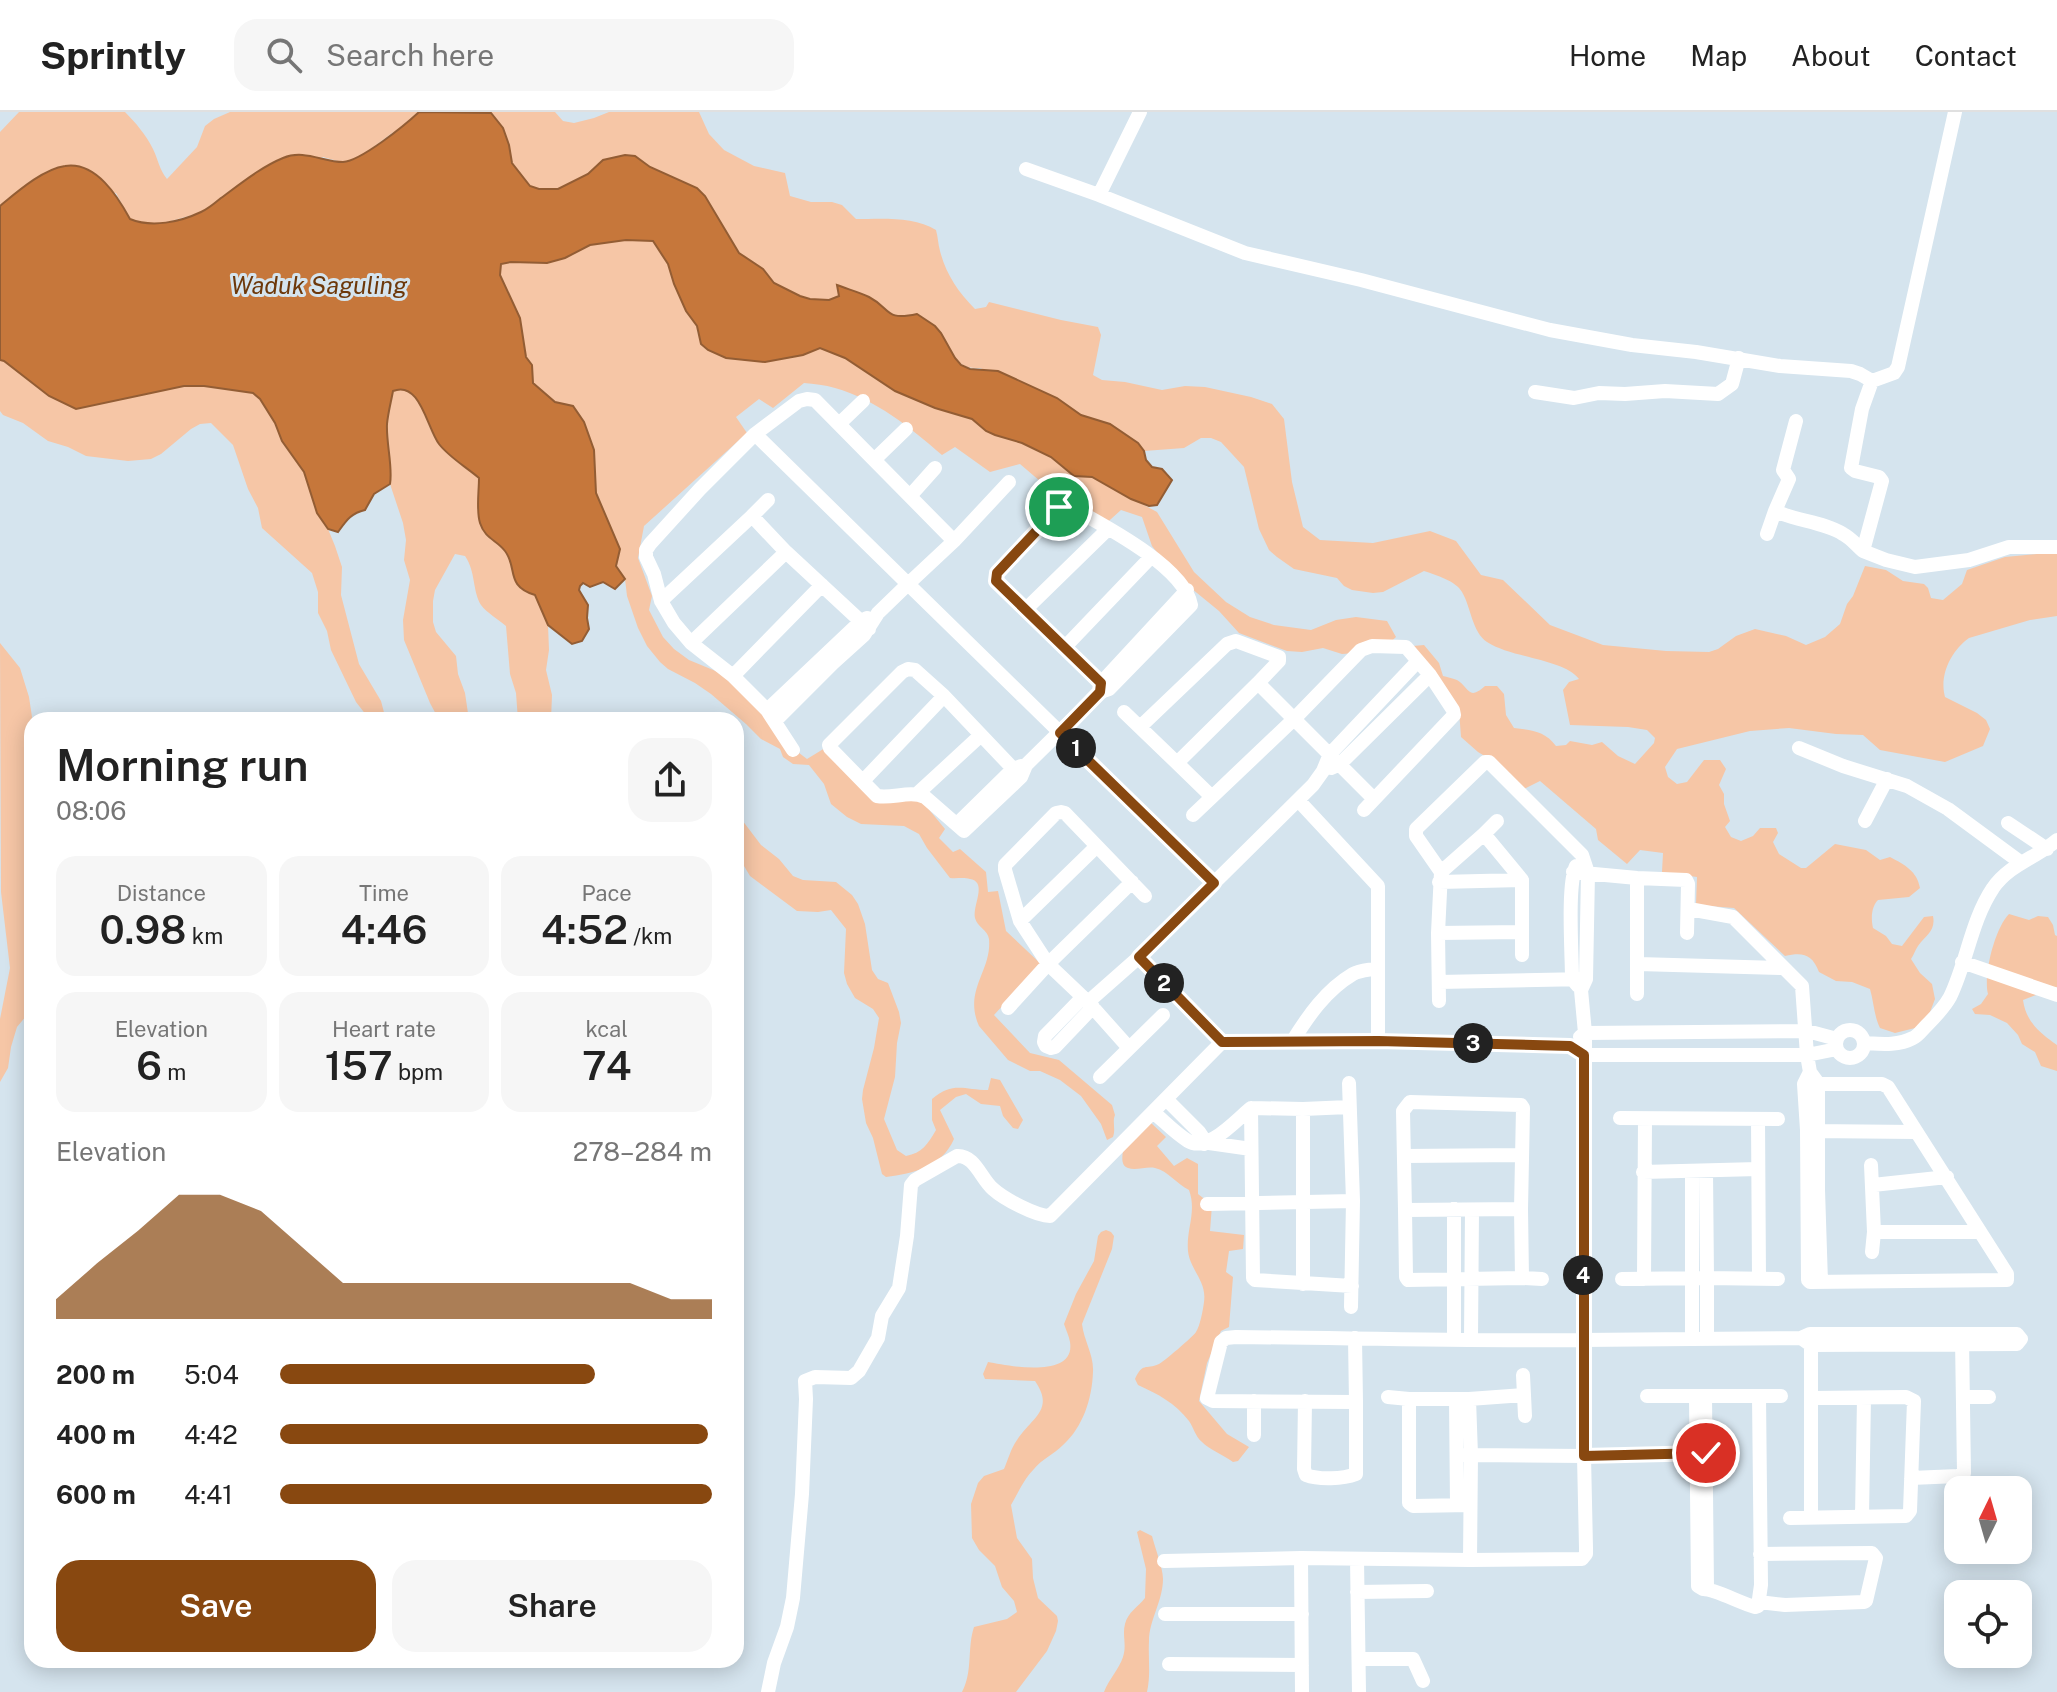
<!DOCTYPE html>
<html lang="en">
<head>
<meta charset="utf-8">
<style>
	body { margin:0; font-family:"Public Sans",sans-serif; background:#f6f6f6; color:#222; height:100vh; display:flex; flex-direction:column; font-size:30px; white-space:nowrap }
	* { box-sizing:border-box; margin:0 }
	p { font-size:26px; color:#767676 }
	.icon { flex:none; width:44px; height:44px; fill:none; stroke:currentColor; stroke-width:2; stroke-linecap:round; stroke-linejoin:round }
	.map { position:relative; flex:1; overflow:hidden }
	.drawer { position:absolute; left:24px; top:600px; width:720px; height:956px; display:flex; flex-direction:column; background:#fff; border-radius:24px; box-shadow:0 4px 20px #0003 }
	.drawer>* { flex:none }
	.needle { width:52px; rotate:5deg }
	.buttons { position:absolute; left:1944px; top:1364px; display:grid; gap:16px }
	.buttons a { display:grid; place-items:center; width:88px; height:88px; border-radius:16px; background:#fff; box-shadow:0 4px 20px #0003; font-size:40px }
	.pin { position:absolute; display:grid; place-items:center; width:68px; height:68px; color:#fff; margin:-34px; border:4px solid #fff; border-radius:50%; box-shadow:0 2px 8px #0007 }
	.km { position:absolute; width:40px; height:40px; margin:-20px; border-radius:50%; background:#222; color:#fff; font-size:22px; line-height:40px; text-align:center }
	.round { display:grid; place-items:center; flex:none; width:84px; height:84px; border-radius:24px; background:#f6f6f6 }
	.head { display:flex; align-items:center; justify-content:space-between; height:136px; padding:0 32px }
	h1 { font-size:44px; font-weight:600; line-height:60px }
	.stats { display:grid; grid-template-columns:repeat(3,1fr); gap:12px; height:136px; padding:8px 32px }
	.stats div { display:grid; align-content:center; border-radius:20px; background:#f6f6f6; text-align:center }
	.stats b { font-size:40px; font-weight:600 }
	.stats small { font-size:22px; font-weight:400 }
	.stats p { font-size:22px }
	.chart { height:224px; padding:16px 32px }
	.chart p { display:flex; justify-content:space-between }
	.chart svg { width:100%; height:144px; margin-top:8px; fill:#884810; opacity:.7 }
	.button { display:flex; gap:16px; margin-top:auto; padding:16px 32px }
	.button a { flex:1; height:92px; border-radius:24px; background:#884810; color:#fff; font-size:32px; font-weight:600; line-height:92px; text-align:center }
	.button a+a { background:#f6f6f6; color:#222 }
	ul { padding:0 32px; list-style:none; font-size:26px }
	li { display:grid; grid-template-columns:128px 96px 1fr; align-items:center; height:60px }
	li i { height:20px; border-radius:10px; background:#884810 }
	header { display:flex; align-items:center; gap:48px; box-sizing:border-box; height:112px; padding:0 40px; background:#fff; border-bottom:2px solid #e0e0e0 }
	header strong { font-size:38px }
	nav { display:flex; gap:44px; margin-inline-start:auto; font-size:28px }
	.search { width:560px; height:72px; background:#f6f6f6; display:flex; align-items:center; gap:20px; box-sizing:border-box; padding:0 28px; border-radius:24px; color:#767676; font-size:30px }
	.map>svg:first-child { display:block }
</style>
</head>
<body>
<header>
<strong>Sprintly</strong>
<div class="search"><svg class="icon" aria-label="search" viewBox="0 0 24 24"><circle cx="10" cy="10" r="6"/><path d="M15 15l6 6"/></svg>Search here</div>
<nav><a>Home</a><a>Map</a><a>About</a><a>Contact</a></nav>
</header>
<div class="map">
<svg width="2057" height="1580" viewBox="0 0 2057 1580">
	<rect width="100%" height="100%" fill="#d5e4ee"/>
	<path fill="#f6c6a6" d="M19 0H125C136 11 146 23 153 37 158 47 159 57 167 67L197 35 205 14 214 7 230 0H419L401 17 392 21 360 45 351 49 341 50 323 45 243 70 202 100 161 112 140 111 130 107 116 81 33 67 0 94V20Z
		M489 0H555L563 9 574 11 594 6 609 0H699L709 22 724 38 754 54 785 61 790 84 811 90H832L842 93 856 107C882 107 914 104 936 118 938 125 938 132 940 139 946 162 958 180 975 197L986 195 989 190 1061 208 1098 215 1101 223 1093 263 1102 268 1125 270 1162 278 1185 274 1205 275 1251 285 1272 292 1284 307 1292 370 1303 415 1320 428 1373 431 1430 419 1456 429 1481 463 1503 468 1550 513 1603 533 1666 539 1709 540 1718 537 1736 524 1755 517 1786 524 1806 533 1825 525 1840 512 1847 492 1853 484 1865 454 1886 458 1903 469 1924 472 1928 476 1931 486 1943 488 1962 472 1967 458 2005 445 2057 440V504L2030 508 1969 526C1951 539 1939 563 1945 585L1977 601 1986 608 1990 617 1983 634 1945 650 1880 638 1863 623 1836 622 1789 616 1750 619 1677 637 1665 655 1668 665 1677 672 1687 670 1704 648H1720L1726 657 1719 673 1724 682V692L1730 709 1725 715 1731 725 1741 729 1753 724 1760 716H1776L1778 721 1773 730 1779 742 1801 756H1806L1835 732 1866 738 1880 748 1890 745C1905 753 1917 759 1920 776L1909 785 1878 788C1871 795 1871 807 1873 816L1886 824 1892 832 1902 834 1924 805 1933 804C1936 819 1926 823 1918 834 1915 838 1914 843 1911 847L1920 861 1932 872 1935 887 1927 908 1919 915 1895 921 1880 916C1874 904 1874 891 1870 877L1852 870 1836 869 1819 860C1812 842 1803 840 1785 844L1734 796 1696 793 1697 765 1662 760 1663 741 1640 738 1627 752 1598 728 1596 717 1540 669 1524 677 1501 654 1478 640 1461 625 1459 598 1413 534 1424 533 1439 551 1443 564C1447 565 1452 566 1457 568 1470 576 1468 589 1485 574H1497L1504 582 1506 603 1514 616C1532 618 1545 619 1556 634L1566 633 1570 629 1592 633 1602 630 1618 644 1635 652 1654 631 1655 626 1647 618 1628 615 1570 613 1563 578 1569 570 1579 567C1564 547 1511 546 1487 530 1472 520 1471 495 1462 480 1456 469 1436 463 1424 459L1383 480 1373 481 1352 478 1344 474 1337 466 1294 457 1277 445 1269 438 1259 417 1244 355 1221 330 1211 326H1201L1184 336 1144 339 1138 331 1110 312 1081 303 1057 286 980 256C952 258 953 235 938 218 933 211 924 207 917 202 884 209 892 197 869 185 859 180 847 178 837 174L839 184 829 188 810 187 800 184 774 171 763 157 739 141 697 76 650 55 635 44 603 48 588 62 558 77H539L530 74 512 51 509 33Z
		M626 128 653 129 668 152 674 172 686 199 697 214 698 223 755 250C777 250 799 244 819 236L845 245 935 296 972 307 986 319 995 323 1022 331 1051 345 1066 358 1083 365H1092L1157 400 1194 460 1226 490 1250 505 1274 513 1311 518 1336 508 1356 505 1387 509 1396 525 1381 539 1342 542 1323 536 1302 540 1287 539 1239 521 1219 499 1186 472 1167 453 1152 434 1142 405 1121 398 1101 416 1061 387 1020 352 990 360 955 335 942 343C911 316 875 287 835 276 825 273 814 272 804 271L773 296 759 287 736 305 747 321 644 414 638 446 652 484 649 498 663 525 674 537 689 548 718 560 763 590 786 631 807 647 825 636 876 688 917 683 945 717 939 726 953 740 960 737 986 760 988 780 998 779 1006 819 1041 852 994 903 1030 941 1059 948 1112 993 1115 1003C1112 1010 1116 1017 1113 1025L1107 1028 1101 1012 1081 984 1060 968 1040 959H1030L1008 948 979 914C963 878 992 859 989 827 988 818 977 815 975 806 972 794 988 770 970 767 963 765 957 767 950 766L927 736 919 722 904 714 861 712 847 705 831 692 824 672 809 653 793 652 783 645 780 637 761 627 746 612 711 582 695 571 668 557 660 550 647 534 638 516 627 484 625 467 616 454 620 437 596 381 594 338 584 310 573 295 555 290 533 271 532 253 526 245 520 206 500 163 501 152 511 150 547 151 565 146 590 133Z
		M0 248 4 249 76 297 184 274H204L253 281 260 287 275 311 282 329 304 360 317 401 328 417 335 434 342 455 341 483 359 552 381 589 386 608H370L356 590 331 538 327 519 318 501V480L312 461 262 416 258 396 248 377 233 333 211 311 200 312 191 317 161 342 151 347 128 349 86 344 68 335 48 329 23 311 3 303 0 299Z
		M397 276C426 280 424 315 440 333 450 346 467 356 479 366 479 378 477 399 480 411 485 427 497 428 505 439 518 456 506 474 535 483L548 513 549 538 546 558 552 583 551 608H518L516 581 510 562 506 514C498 507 487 501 481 493 472 478 476 460 465 444L455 442 435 478 433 489V510L436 520 456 544 458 562 465 581 469 608H439L430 591 404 528 403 508 410 468 404 448 406 428 403 411 390 372 391 364 389 355 387 311 393 279Z
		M0 531 20 556 29 585 32 605 29 625 32 667V776L28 800 32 808V897L17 915 11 935 8 956 0 970V907L10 856 1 780Z
		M736 700 761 733 779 747 793 764 803 768 836 770 852 783 858 792 865 812 872 858 878 867 888 871 899 900 901 911 897 931 895 965 884 1007 897 1038 906 1044C922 1041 928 1032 936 1018L932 1008V987C953 969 964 978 988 978L991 966 1000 968 1023 1008 1018 1017 1013 1016 1003 1004 1000 994 981 992 966 982 956 985 940 998 954 1027C941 1056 914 1061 886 1065L882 1062 873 1026 866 1011 862 987 863 978 874 936 879 906 873 897 855 886 847 872 844 861 846 817 831 798 818 800 797 799 750 764 744 754 736 732Z
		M2009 802 2029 808 2038 804 2048 805 2053 813 2055 823 2057 824V875L2023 888C2026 910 2040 921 2057 933V959L2041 954 2035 940 2022 932 2018 923 2007 911 1990 903 1975 902 1972 897 1981 892 1988 882C1983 863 1995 816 2009 802Z
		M1150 1010 1166 1025 1157 1034 1174 1054 1187 1046 1198 1052V1082L1212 1093 1210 1119 1244 1123 1243 1137 1229 1139 1226 1160 1233 1165 1229 1215 1221 1219 1207 1251 1199 1289 1227 1322 1249 1335 1238 1349 1233 1350C1224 1343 1208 1337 1202 1330 1195 1324 1194 1316 1189 1309 1175 1291 1158 1282 1138 1273L1135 1267C1143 1250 1145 1258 1159 1252 1162 1251 1194 1224 1196 1220 1200 1214 1203 1198 1204 1190 1207 1169 1190 1158 1188 1139 1186 1117 1197 1100 1189 1078 1177 1072 1168 1059 1155 1056 1147 1054 1136 1059 1128 1056 1121 1054 1122 1045 1123 1039Z
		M1106 1118 1111 1120 1114 1124 1112 1137 1082 1212C1084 1229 1094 1243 1093 1260 1092 1287 1083 1315 1063 1333 1054 1342 1042 1347 1034 1357 1024 1367 1018 1381 1011 1393L1017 1426 1032 1447 1033 1466 1038 1486 1057 1504 1058 1509 1056 1519 1047 1539 1016 1580H962C973 1560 967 1536 974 1515L1007 1507 1017 1500 1014 1489 1002 1475 995 1454 979 1438 972 1426 971 1392 978 1371 984 1364 1004 1357C1008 1348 1011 1336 1017 1328 1032 1305 1055 1298 1035 1269L985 1267 983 1262 988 1250C1009 1254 1076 1267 1070 1230 1069 1224 1066 1218 1064 1212L1076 1182 1094 1149 1098 1124 1101 1120Z
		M1140 1418 1152 1424C1155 1436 1163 1456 1163 1467 1163 1489 1149 1508 1149 1529 1148 1547 1151 1562 1147 1580H1104C1109 1567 1119 1557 1123 1545 1127 1533 1122 1523 1125 1512 1128 1500 1138 1495 1145 1486L1146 1457 1137 1420Z"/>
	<path fill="#c6773b" stroke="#935d34" stroke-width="2" d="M419 0 491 1 503 16 509 33 512 51 530 74 539 77H558L588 62 603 48 625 43 635 44 650 55 697 76 705 84 739 141 763 157 774 171 800 184 810 187 829 188 839 184 837 173C847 177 859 180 869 185 892 197 884 209 917 202L935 214 941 221 955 246 961 253 970 257 998 259 1057 286 1081 303 1110 312 1138 331 1144 339 1146 348 1152 355 1162 357 1172 368 1157 393 1149 394 1131 387 1092 365 1074 364 1051 345 1022 331 995 323 986 319 972 307 935 296 895 279 845 246 820 236 803 243 765 250 726 246 708 238 701 232 697 214 686 199 674 172 668 152 653 129 626 128 590 133 565 146 547 151 511 150 501 152 500 163 520 206 526 245 532 253 533 271 555 290 573 294 584 310 594 338 596 381 620 437 616 454 625 467 615 477 603 470 590 475 583 471 580 474 579 478 588 493 587 506 589 517 582 529 572 532 548 513 535 483C505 474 518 456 505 439 497 428 485 427 480 411 476 398 479 380 479 366 466 355 449 345 439 332 427 316 420 268 393 279 391 290 388 301 387 312 386 331 393 355 390 372L374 382 365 398C351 401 346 409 338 420L328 417 317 401 304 360 282 329 275 311 260 287 253 281 204 274H184L76 297 49 284 4 249 0 248V94C17 80 43 57 65 54 96 49 118 85 130 107 152 116 180 110 201 100 208 97 215 91 221 86 240 72 261 55 283 46 304 37 323 50 343 50 361 49 405 13 419 0Z"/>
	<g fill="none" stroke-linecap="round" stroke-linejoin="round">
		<path stroke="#fff" stroke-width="14" d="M1955 0 1898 255 1894 261 1872 269 1862 297 1851 356 1855 359 1879 365 1882 369 1863 439 1886 448 1915 455 1969 448 2009 435H2057
			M1026 57 1099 83 1245 141 1361 168 1550 218 1632 233 1696 240 1780 254 1851 259 1860 262 1872 269
			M1099 83 1140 0
			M1535 280 1574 286 1599 281 1625 282 1665 279 1718 282 1732 272 1739 246
			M1796 309 1783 358 1789 367 1775 399C1796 409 1824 410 1843 422 1851 426 1856 433 1863 439
			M839 312 863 289
			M755 322 799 289 807 287 815 288 954 429
			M875 347 906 317
			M910 384 935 356
			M752 404 768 388
			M1767 422 1775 399
			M661 489 752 404 786 440 869 517
			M1025 498 1108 417
			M691 531 786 440
			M1064 536 1151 445
			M733 564 822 473
			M1100 580 1101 571 1187 478
			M767 598 861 509 867 506
			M1124 600 1177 651 1258 571
			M775 609 833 551 864 523 878 501 908 472 1214 771 1139 845 1088 890 1048 852 1020 809 1005 758V753L1056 701 1061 700 1065 701 1145 784
			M1140 615 1227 532 1236 529 1279 545V549L1258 571 1374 687
			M1799 636 1843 654 1907 674 1948 697 2020 750
			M793 638 767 598 733 564 691 531 674 511 661 489 654 462 646 445V438L650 432 700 377 755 322 908 472 954 429 1009 370
			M1177 651 1212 685 1294 607 1361 538 1372 534 1406 535 1430 563 1453 598 1454 603 1364 698
			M1331 656 1340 652 1430 563
			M1021 665 944 584 915 558 908 557 902 560 829 633 830 636 877 684C893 687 909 678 925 685L964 719 1021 665 1026 653 1100 580 1109 577 1191 493C1184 454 1101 412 1067 393H1063L997 461 996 469 1101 571 1109 577
			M863 669 944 584
			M917 682 981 623
			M1298 688 1378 774V929
			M1193 703 1212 685
			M1865 709 1887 667
			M2008 711 2047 737
			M957 712 1013 657 1021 654
			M1484 722 1497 709
			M1576 754C1567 773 1572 842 1572 867L1578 874
			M1573 760 1637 766 1686 768 1688 772 1687 821
			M1637 766V882
			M1214 771 1313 673 1323 659 1330 642 1418 549
			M1689 797 1733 805 1802 874 1807 943 1810 960 1818 971V1078L1821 1170
			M1020 809 1096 735
			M1522 820V843
			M1438 821 1522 820V768L1439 770
			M1139 845 1222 930
			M1962 850 2057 883
			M1638 852 1782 856
			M1439 870 1586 867
			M1083 885 1045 924 1044 930 1046 934 1051 936 1055 935 1093 895
			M1439 889 1438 821 1441 760
			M1088 890 1129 936
			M1008 896 1048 852 1132 770
			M1836 932a14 14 0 1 1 28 0a14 14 0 1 1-28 0Z
			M1580 925 1585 921 1807 919 1837 927
			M1292 930C1308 904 1326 878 1353 862 1360 858 1370 858 1378 856
			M1864 931C1881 932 1898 934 1913 926 1918 924 1922 918 1926 914 1935 905 1944 896 1950 885 1967 850 1971 809 1993 776 2010 752 2036 746 2057 728
			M1100 965 1163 903
			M1349 971 1353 1089 1351 1195
			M1804 972H1882L1888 975 2007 1162V1168L1810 1170 1808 1168 1807 1018 1804 972 1810 960
			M1166 987 1199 1020 1203 1026 1204 1032
			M1349 995 1303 997 1251 996 1253 1166 1255 1168 1352 1174
			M1303 997V1172
			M1153 1000C1164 1009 1175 1021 1188 1029 1208 1041 1236 1008 1251 996
			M1620 1006 1778 1007
			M1758 1007 1759 1166
			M1811 1019 1916 1020
			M1209 1031 1251 1037
			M1404 1044 1522 1043
			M1871 1053 1874 1120 1872 1140
			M1643 1060 1758 1057
			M1873 1073 1947 1065
			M1207 1092 1353 1089
			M1521 1097 1522 1166 1408 1168 1406 1165 1405 1098Z
			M1405 1098 1403 999 1410 990 1521 993 1523 996 1521 1097
			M1874 1120H1979
			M1522 1166 1542 1167
			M1622 1167 1707 1166 1706 1059
			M1644 1167 1645 1007
			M1707 1225V1166L1778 1167
			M1355 1226 1356 1290 1213 1289 1207 1286 1221 1230 1226 1226 1236 1225C1351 1226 1467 1229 1582 1228 1655 1228 1728 1226 1801 1226L1810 1222H2017L2021 1227
			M1692 1226V1060
			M1801 1226 1811 1233 2017 1232 2021 1227
			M1454 1227V1097
			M1471 1227 1472 1098
			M1523 1263 1524 1283
			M1647 1284H1759L1761 1473 1758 1494 1755 1495C1740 1491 1715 1477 1703 1477L1698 1474 1696 1285
			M1705 1284 1707 1476
			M1759 1284H1781
			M1388 1285 1409 1287
			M1963 1285H1989
			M1456 1287 1457 1393
			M1305 1289 1304 1357 1306 1363C1319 1368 1343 1367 1356 1362V1290
			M1254 1323V1289
			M1464 1343H1471L1469 1287
			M1911 1366 1958 1364 1964 1361 1962 1227
			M1470 1393 1413 1394 1409 1391V1287H1469L1524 1283 1525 1304
			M1862 1404 1864 1286
			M1811 1405V1226
			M1790 1406 1906 1404 1910 1399 1914 1289 1906 1285 1811 1286
			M1357 1447 1359 1580
			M1470 1448 1471 1343 1584 1344 1585 921 1581 878 1586 867 1588 761 1582 743 1489 650H1485L1416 717V724L1441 760 1484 722 1522 768
			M1164 1449 1301 1446
			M1357 1480 1427 1479
			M1759 1490 1785 1493 1864 1490 1866 1489 1876 1446 1872 1441 1760 1442
			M1165 1502H1302
			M1359 1547H1413L1423 1569
			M1169 1552 1302 1553
			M768 1580 774 1551 787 1515 793 1486 802 1382 806 1287 805 1269 815 1265 851 1266 859 1259 878 1226 882 1204 899 1176 907 1124 911 1073 915 1068 957 1044C975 1043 981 1067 993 1077 1004 1087 1036 1104 1050 1104L1222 930 1378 929 1570 934 1584 943H1807L1837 937
			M1302 1580 1301 1446 1470 1448 1582 1447 1586 1442V1436L1584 1344 1706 1341"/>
	</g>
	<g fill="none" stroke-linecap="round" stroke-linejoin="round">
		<defs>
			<path id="route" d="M1059 395 997 461 996 469 1101 571 1100 580 1060 621 1214 771 1139 845 1222 930 1378 929 1570 934 1584 943V1344L1706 1341"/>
		</defs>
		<use href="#route" stroke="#fff" stroke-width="16"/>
		<use href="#route" stroke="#884810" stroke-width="10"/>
	</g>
	<g text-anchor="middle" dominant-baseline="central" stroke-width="6" stroke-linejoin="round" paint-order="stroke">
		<g font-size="24" font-style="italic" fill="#6d380a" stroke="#d5e4ee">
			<text x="319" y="173">Waduk Saguling</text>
		</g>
	</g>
</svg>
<div class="buttons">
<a><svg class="needle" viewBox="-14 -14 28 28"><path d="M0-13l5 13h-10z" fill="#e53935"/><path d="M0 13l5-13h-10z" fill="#767676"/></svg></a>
<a><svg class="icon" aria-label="locate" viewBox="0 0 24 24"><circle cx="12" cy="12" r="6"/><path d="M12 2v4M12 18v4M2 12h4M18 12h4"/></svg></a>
</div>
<div class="pin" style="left:1059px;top:395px;background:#1e9e55"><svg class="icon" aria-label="arrive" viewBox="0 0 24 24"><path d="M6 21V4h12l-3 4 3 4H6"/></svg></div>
<div class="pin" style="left:1706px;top:1341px;background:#d93025"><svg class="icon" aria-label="check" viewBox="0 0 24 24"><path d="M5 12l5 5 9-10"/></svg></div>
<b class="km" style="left:1076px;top:636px">1</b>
<b class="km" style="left:1164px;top:871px">2</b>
<b class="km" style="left:1473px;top:931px">3</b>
<b class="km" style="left:1583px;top:1163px">4</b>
<section class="drawer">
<div class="head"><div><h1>Morning run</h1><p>08:06</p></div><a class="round"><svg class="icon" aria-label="share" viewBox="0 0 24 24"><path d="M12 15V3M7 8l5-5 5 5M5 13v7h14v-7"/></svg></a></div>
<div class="stats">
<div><p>Distance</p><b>0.98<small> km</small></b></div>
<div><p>Time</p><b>4:46</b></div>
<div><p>Pace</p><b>4:52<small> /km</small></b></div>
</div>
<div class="stats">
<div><p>Elevation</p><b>6<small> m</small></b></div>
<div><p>Heart rate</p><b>157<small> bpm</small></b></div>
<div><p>kcal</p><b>74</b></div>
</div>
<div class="chart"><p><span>Elevation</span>278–284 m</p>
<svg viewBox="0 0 160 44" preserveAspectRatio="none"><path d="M0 44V38L10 27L20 17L30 6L40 6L50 11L60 22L70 33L80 33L90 33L100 33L110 33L120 33L130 33L140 33L150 38L160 38V44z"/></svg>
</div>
<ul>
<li><b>200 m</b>5:04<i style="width:73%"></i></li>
<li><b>400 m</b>4:42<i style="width:99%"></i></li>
<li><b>600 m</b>4:41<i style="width:100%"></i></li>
</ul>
<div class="button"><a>Save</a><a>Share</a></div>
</section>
</div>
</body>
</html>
